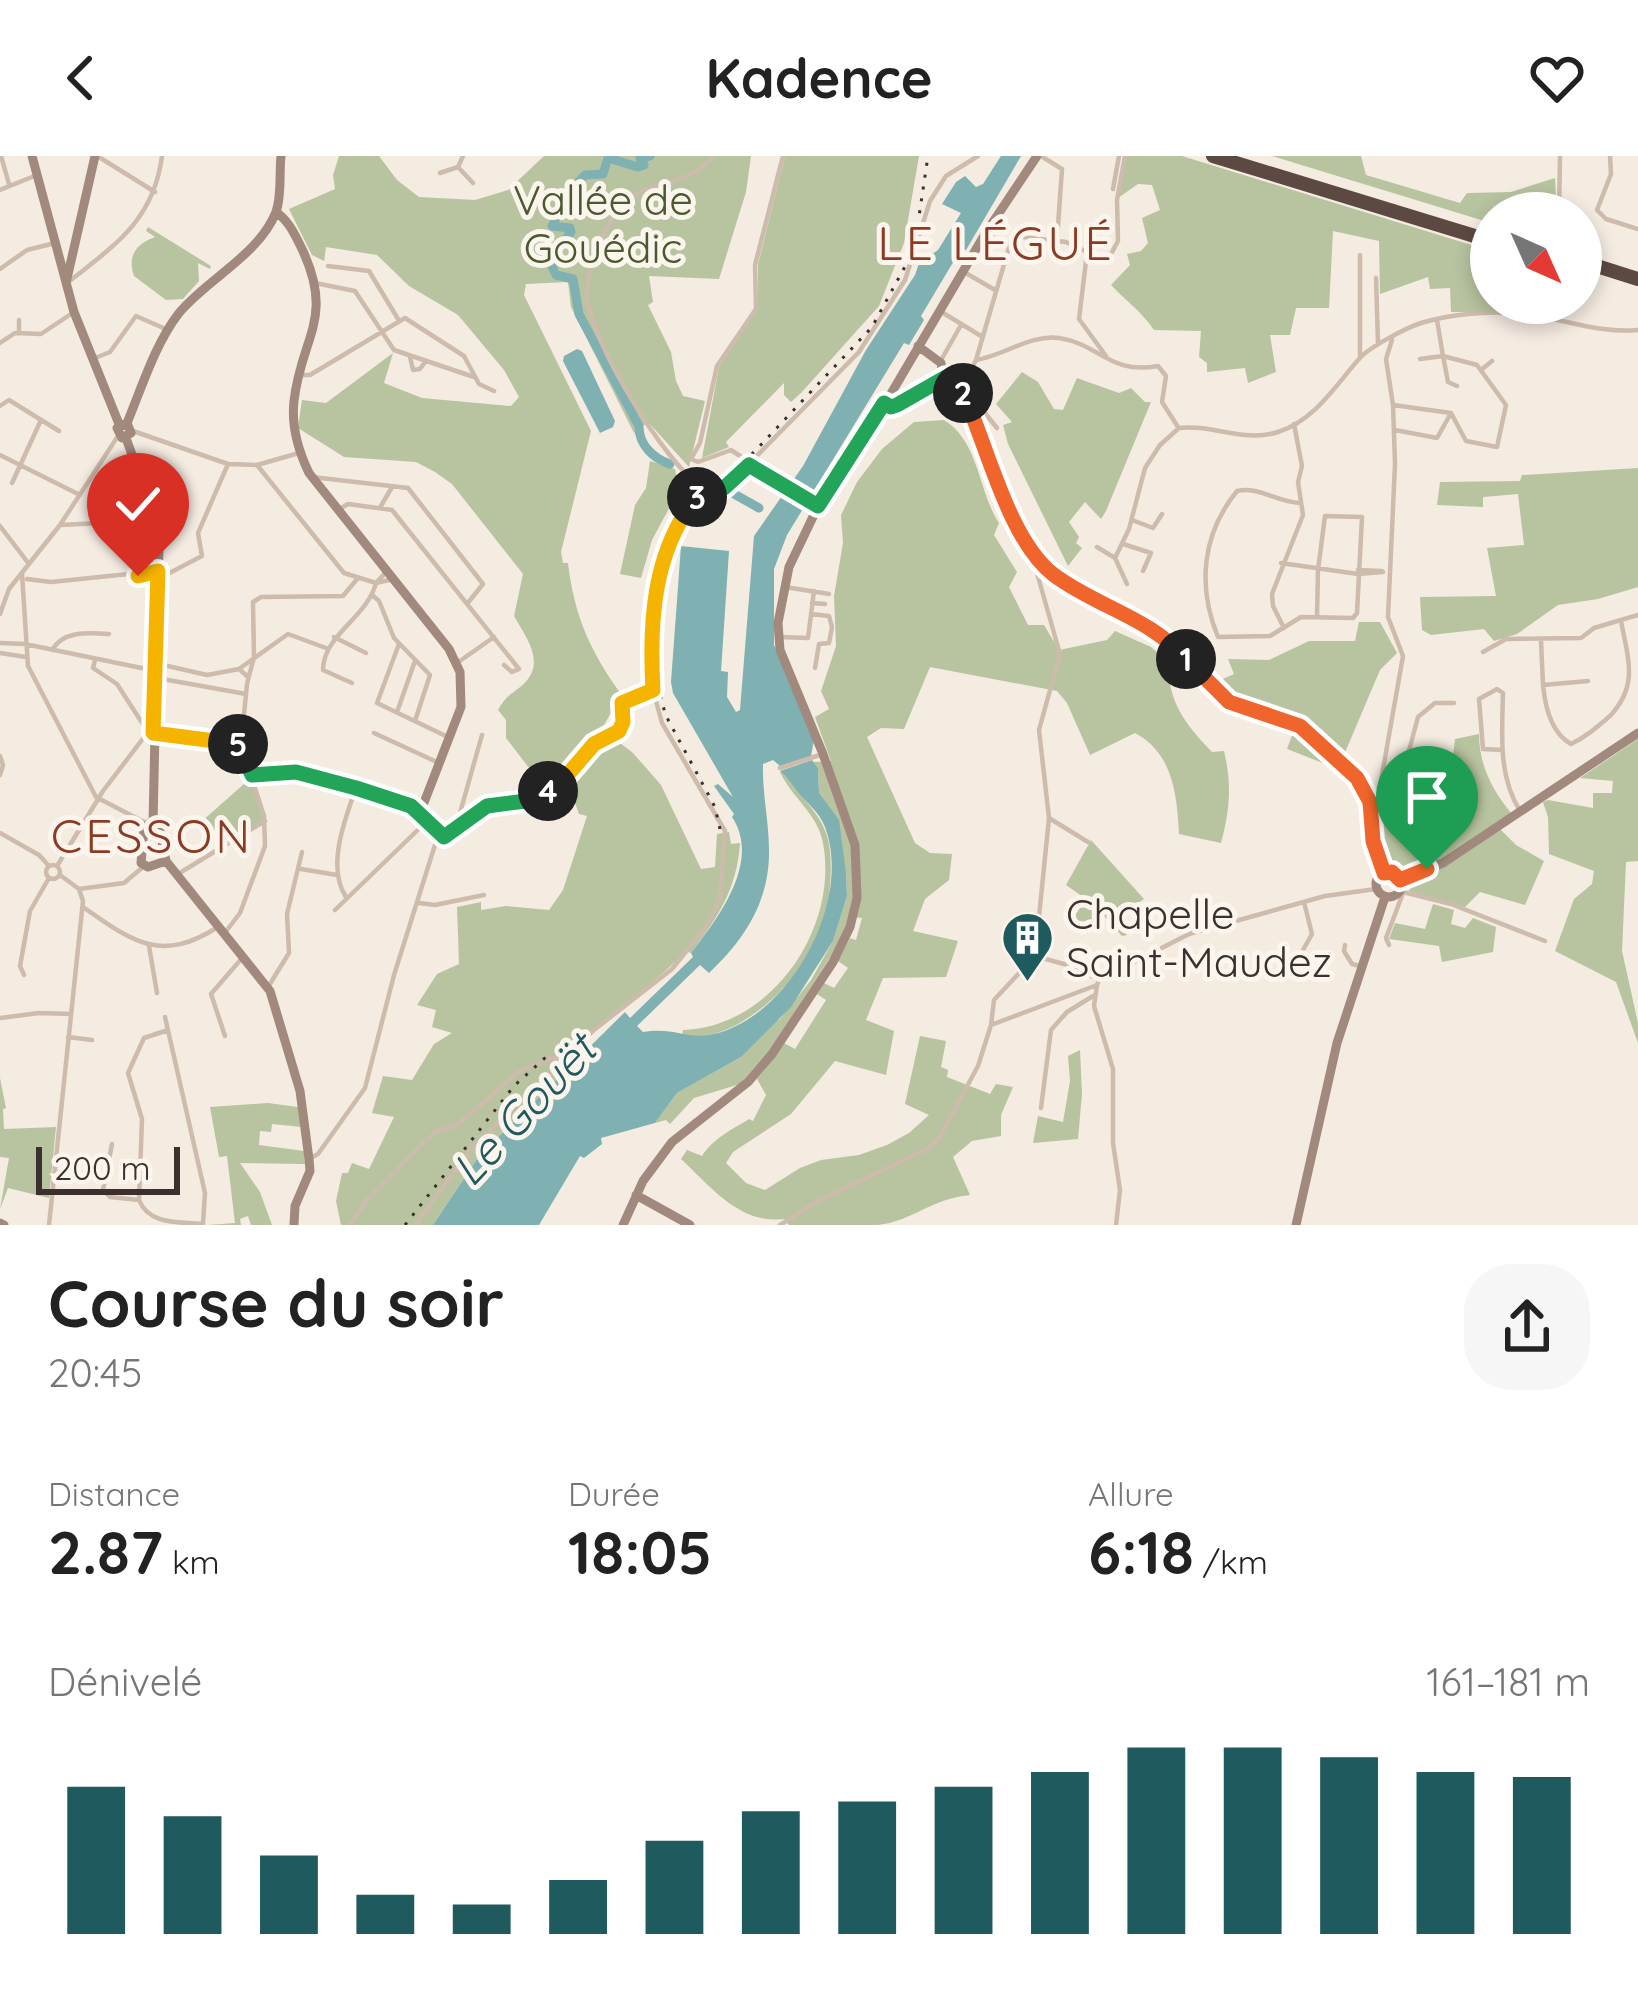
<!DOCTYPE html>
<html lang="fr">
<head>
<meta charset="utf-8">
<style>
	body { margin:0; font-family:Quicksand,sans-serif; background:#f6f6f6; color:#222; height:100vh; display:flex; flex-direction:column; font-size:45px; white-space:nowrap }
	* { box-sizing:border-box; margin:0 }
	p { font-size:39px; color:#767676 }
	.icon { flex:none; width:66px; height:66px; fill:none; stroke:currentColor; stroke-width:2; stroke-linecap:round; stroke-linejoin:round }
	.map { position:relative; height:1069px; overflow:hidden }
	.drawer { display:flex; flex-direction:column; background:#fff; flex:1 }
	.drawer>* { flex:none }
	.needle { width:78px; rotate:135deg }
	.fabs { position:absolute; left:1470px; top:36px; display:grid; gap:24px }
	.fabs a { display:grid; place-items:center; width:132px; height:132px; border-radius:50%; background:#fff; box-shadow:0 6px 18px #0003; font-size:60px }
	.scale { position:absolute; left:36px; bottom:30px; width:144px; box-sizing:border-box; padding-left:12px; border:6px solid #3b302b; border-top:0; font-size:33px; line-height:42px; white-space:nowrap; color:#3b302b; -webkit-text-stroke:9px #fbf5ee; paint-order:stroke }
	.pin { position:absolute; display:grid; place-items:center; width:102px; height:102px; color:#fff; margin:-123px -51px; border-radius:50% 50% 50% 0; rotate:-45deg; box-shadow:0 0 12px #0007 }
	.pin .icon { rotate:45deg }
	.km { position:absolute; width:60px; height:60px; margin:-30px; border-radius:50%; background:#222; color:#fff; font-size:33px; line-height:60px; text-align:center }
	.round { display:grid; place-items:center; flex:none; width:126px; height:126px; border-radius:48px; background:#f6f6f6 }
	.headline { display:flex; align-items:center; justify-content:space-between; height:204px; padding:0 48px }
	h1 { font-size:66px; font-weight:700; line-height:90px }
	.figures { display:grid; grid-template-columns:repeat(3,1fr); gap:18px; height:204px; padding:12px 48px }
	.figures div { display:grid; align-content:center }
	.figures b { font-size:60px; font-weight:700 }
	.figures small { font-size:33px; font-weight:400 }
	.figures p { font-size:33px }
	.chart { height:336px; padding:24px 48px }
	.chart p { display:flex; justify-content:space-between }
	.chart svg { width:100%; height:216px; margin-top:12px; stroke:#1f5a5e; stroke-width:6 }
	header { display:flex; justify-content:space-between; align-items:center; height:156px; padding:0 48px; background:#fff; font-size:54px; font-weight:700 }
	.map>svg:first-child { display:block }
</style>
</head>
<body>
<header><svg class="icon" aria-label="back" viewBox="0 0 24 24"><path d="M15 5l-7 7 7 7"/></svg>Kadence<svg class="icon" aria-label="heart" viewBox="0 0 24 24"><path d="M12 20l-8-8c-3-5 5-10 8-4 3-6 11-1 8 4z"/></svg></header>
<div class="map">
<svg width="1638" height="1069" viewBox="0 0 1638 1069">
	<rect width="100%" height="100%" fill="#f4ebe1"/>
	<path fill="#b8c4a0" d="M339 0H379L397 24 419 41 475 44 508 34 544 0H751L746 36 719 123 649 120 653 146 648 149 671 196 676 225 683 240 705 245 689 311 648 266 634 277 571 151 568 126 526 128 524 139 591 275 561 396 563 407H568C574 459 590 495 621 538L602 573 633 597 661 629 701 713 715 711 717 678 729 676 731 688 740 687C737 733 718 761 691 797L686 795C652 832 608 855 574 892L581 899 479 1000 433 1069H341L336 1045 342 1017H348L352 1007 369 1013 394 961 372 957 383 920 412 924 434 888 452 877 432 871 436 854 417 849 437 818 459 808 457 751 481 746V754L506 750 549 754 563 734 587 660 579 658 571 636 533 648 532 640 551 628 549 615 529 612 506 582V564L498 554C505 542 508 540 519 532 548 510 528 484 514 460L523 418 452 328 435 316 416 306 344 301 298 272 302 244 326 247 393 197 384 227 422 242 511 250 519 241 504 214 458 159 409 130 377 99 326 91 324 105 312 99 289 53 335 33 333 19Z
		M785 0H919L904 87 879 150 801 237 791 246 784 239V227L726 286 729 291 702 302 719 211 758 151V108Z
		M1127 0H1182L1491 95V147H1543L1541 157 1451 156 1450 132 1430 133 1428 121 1380 138 1379 85 1333 75 1329 152H1296L1290 179H1270L1276 216 1248 227 1245 212 1207 216V207L1199 201 1201 175 1154 174C1142 156 1126 145 1111 129L1130 109 1127 98 1141 95 1148 87 1142 62 1160 54 1152 29 1138 28 1118 42Z
		M1272 0H1361L1366 19 1460 47 1467 37 1511 36 1555 22 1556 42 1520 57H1491V67Z
		M148 71 211 110 210 113 198 107 199 125 183 143 166 144 134 120C127 100 136 88 155 81L146 75Z
		M1022 216 1038 226 1054 253 1063 254 1077 222 1119 237 1131 232 1145 246H1151L1106 355 1101 363 1085 346 1069 366 1079 381 1076 387 1082 392 1068 410 1008 288 1003 269 1012 266 996 248Z
		M944 264C979 285 978 335 999 367L994 379 1017 416 1009 431 1028 469H1044L1059 494 1107 484 1115 475 1151 491 1168 506C1168 546 1185 568 1212 596L1224 595C1232 628 1230 654 1221 687L1179 678C1177 639 1173 597 1135 577L1090 599 1067 547 1057 535 930 511 904 573 881 572 867 581 915 687 930 697 952 698 949 724 925 743 913 775 958 785 946 821 883 822 866 864 894 875 886 919 835 905 791 958 733 996 726 1007 746 1027 765 1034 800 1012 821 1004 859 999 887 989 909 977 929 959 905 948 920 880 946 885 941 911 948 914 947 921 990 938 996 928 1013 931 1001 959V980L972 985 953 1001 970 1039C930 1043 913 1065 878 1069 849 1069 817 1069 789 1069L784 1063C740 1069 710 1030 681 1003L687 994 702 1000C712 983 733 973 749 963L753 965 766 939 757 923 784 887 795 893 826 844 817 838 824 827 834 832 848 812 838 805 850 782 856 784 862 762 851 761 837 791 769 895 740 928 694 942 670 968 666 964 655 967 677 937 741 901 767 871 780 863 811 824 833 785 847 740 846 717 835 662 819 637 818 612 813 606 831 605 815 561 829 553 821 535 836 490 834 440 843 387 841 359 857 326 882 293 914 266Z
		M650 305 675 313 679 334 652 384 641 422 620 418 635 349 646 332Z
		M1638 312V431L1598 443 1558 449 1517 478 1494 485 1484 473 1431 479 1422 474 1420 441 1496 440 1487 392 1524 389 1518 338 1483 341V351L1437 349 1440 326 1520 325 1522 319Z
		M1359 466H1380L1397 497 1380 514 1338 613 1287 593 1297 566C1272 557 1230 550 1216 526L1234 518 1228 503 1269 504 1309 485H1355Z
		M1479 578C1479 608 1492 634 1511 657L1495 668 1516 689 1544 705 1525 749 1480 736 1465 751 1409 735 1411 727C1399 713 1388 711 1380 694L1370 695 1367 668 1380 670 1400 646 1450 626 1455 583Z
		M1638 583V705L1626 706 1622 795 1638 867V887L1616 826 1555 795 1574 743 1592 728 1594 715 1549 698 1548 661 1543 646 1548 644 1593 652V637H1612L1613 625 1580 622Z
		M780 616H785C799 642 824 658 829 688 833 712 830 748 822 772 806 821 737 890 682 880L683 874C772 871 839 772 823 687 818 658 792 642 780 616Z
		M253 620 265 665 226 690 215 674 208 677 201 666Z
		M1091 684 1144 743 1116 762 1127 779 1122 780 1104 760 1087 778 1072 764 1086 743 1066 729Z
		M1433 748 1454 754 1451 768 1465 772 1473 762 1496 771 1493 796 1442 806 1439 790 1389 783 1395 767 1425 773Z
		M1080 894 1082 938 1078 983 1033 987 1038 960 1063 966 1070 925 1068 900Z
		M0 922 6 952 3 953 4 973 56 971 49 1042 8 1032 0 1053 9 1002 0 1001Z
		M268 947 298 951 302 971 272 968 271 976 260 975 259 989 304 995 305 1008 240 1007 260 1036 272 1069H251L248 1060 240 1063 241 1069H208L235 1067 227 1000 219 1001 210 951Z"/>
	<path fill="#7fb0b2" d="M1001 0H1021L966 94 961 93 921 160 924 164 909 189 904 187 787 379 774 413V489L814 584 811 600 780 610 773 604 763 608C762 637 769 665 769 694 770 746 743 785 709 817L700 809 637 870 643 876C683 869 692 893 740 868 802 835 850 738 825 671 820 657 806 646 797 635 791 627 787 620 780 615L812 604 818 612 819 637 839 664 846 717 847 740 833 785 791 851 741 901 677 937 655 967 601 982 602 988 584 1002 580 1000 539 1069H433L479 1000 625 856 630 862 693 801 691 797C717 763 762 706 732 661L734 658 714 630 718 628 733 641 673 537 671 526 681 390 729 395 721 515 728 516 727 541 736 556 740 554 754 380 803 310 866 194 915 119 923 96 931 99 938 94 961 57 942 48 956 26 965 20 976 31 983 28Z
		M577 193 582 195 615 265 613 271 600 277 563 205 564 200Z"/>
	<g fill="none" stroke-linecap="round" stroke-linejoin="round">
		<path stroke="#7fb0b2" stroke-width="9" d="M554 115 550 105 542 99 545 94 555 96 571 76 570 72 552 70 571 34 585 19 603 18 608 2 638 11 644 9 640 2 650 0
			M556 119 573 123 579 158 639 270
			M639 271C639 289 654 303 670 308
			M727 334 759 352"/>
		<path stroke="#cdbbac" stroke-width="4.5" d="M1 0 9 28
			M463 0 458 11 473 27
			M783 0 755 109 756 153 717 210 700 287 691 303 698 306 731 294 816 349
			M1041 0 1062 13 1057 84
			M1610 0 1611 18 1597 54 1606 63 1638 73
			M99 1 155 36
			M440 17 458 11
			M1113 33 1119 0
			M0 34 37 19
			M1559 57 1560 0
			M985 78 1008 87
			M1010 88 1014 80 1066 86 1102 103 1110 100 1118 85 1117 44 1125 0
			M1087 97 1079 163 1106 200
			M328 110 369 115 398 163
			M0 113 27 94 55 87
			M964 116 995 134
			M1376 122 1378 188
			M71 124C118 87 154 62 162 0
			M315 127 355 135 394 194 474 221
			M940 155 981 180
			M1542 162 1546 147
			M19 164V177
			M0 187 15 177 41 178 74 156
			M410 201 413 214 420 213 425 206
			M1360 201V99
			M95 202 110 196 136 160 168 174
			M1420 203 1443 200 1448 226 1457 230
			M976 204C1003 200 1031 178 1059 182 1100 188 1109 219 1158 210L1166 220 1162 246 1178 271
			M940 206 961 169
			M1481 214 1492 205
			M301 219H310L405 162 464 200 479 228 494 235
			M961 233 976 204 1010 88
			M1393 249 1451 257 1466 285 1497 291 1506 249 1477 209 1443 200 1437 164
			M0 250 9 244 59 275
			M889 250 897 249 941 224
			M973 250 985 257 997 272
			M1179 272C1212 268 1245 287 1278 276 1315 264 1335 230 1359 203 1369 191 1406 172 1421 167 1448 159 1483 155 1512 157 1555 159 1594 178 1638 174
			M1395 274 1437 282 1451 257
			M133 275 228 308 257 309 299 297
			M0 299 80 339
			M257 309 344 417 376 427C367 462 323 479 323 514L352 527
			M312 321 408 332 483 428 467 448
			M12 327 41 264
			M701 337H715L733 324 859 196 905 124 930 45 946 20 978 0
			M701 337V330C665 308 590 184 587 141 585 114 605 67 625 47 650 22 690 31 713 0
			M1300 347C1276 346 1259 330 1237 335 1202 378 1197 430 1218 481L1270 480 1301 461 1353 462 1357 457 1362 361 1325 360 1318 414 1317 460
			M381 350 392 331
			M338 354 348 348 392 354 519 513 512 516 504 509
			M1132 364 1153 372 1162 358
			M60 369 101 367
			M0 370 29 408
			M675 377 701 337
			M1123 388 1151 397 1143 415
			M1029 389 1060 498 1039 574 1049 662 1035 800
			M1097 391 1115 402 1129 373 1145 312 1160 289 1179 272
			M1115 402 1127 428
			M1281 407 1358 418 1383 416
			M1358 414 1382 415
			M387 415 376 427 393 423
			M22 418 28 510 96 641 146 667
			M27 423 51 426 158 415
			M158 423 202 400 198 377 228 308
			M785 431 829 438
			M372 439 379 445 394 482 430 519 415 565
			M812 447 825 448
			M0 458 9 433 60 369 118 280
			M811 458 829 460 832 471 829 487 819 488 815 512
			M1284 472 1273 450 1272 438 1303 359 1298 326 1302 310 1294 268
			M334 481 366 497
			M779 481 808 482 814 435
			M1541 485 1543 529 1588 525
			M0 487 25 488 156 515
			M399 488 377 547 450 582
			M52 494C64 474 88 477 109 478
			M1483 496 1506 483 1581 482 1594 472 1638 459
			M0 497 26 501
			M95 504 93 512 117 528 148 576
			M457 507 494 481
			M159 508 207 519 239 513 248 521
			M239 513 288 478 326 492
			M157 522 246 538
			M1543 529C1545 550 1551 577 1571 588 1586 581 1597 571 1610 560 1638 530 1629 506 1621 465
			M397 556 415 505
			M374 577 439 607
			M1502 594 1483 593 1479 543 1497 533 1503 537C1502 579 1498 620 1520 655
			M0 600 3 609 0 619
			M780 612 823 598
			M252 619 305 617 403 647 420 657 437 687
			M1364 635 1379 636 1391 645 1418 623 1407 602 1418 561 1435 547H1454
			M1370 647 1379 636 1403 500 1388 461 1395 308 1393 249 1386 203 1392 184
			M1049 662 1088 686
			M456 671 482 579
			M0 677 39 699 49 710
			M46 716a7 7 0 1 1 14 0a7 7 0 1 1-14 0Z
			M57 710 103 635 148 576 241 589
			M301 713 337 719
			M178 718 265 665
			M79 733 124 727 143 711
			M1399 735 1451 748 1545 785
			M346 741C326 711 345 663 356 632
			M419 747 435 749 484 739
			M83 751C132 785 160 808 218 771
			M335 754 425 667
			M224 778 240 757 265 690 264 660 241 589 247 528 254 501 253 446 261 441 343 440 357 423
			M1345 789 1344 795 1352 808 1364 811
			M1389 789 1386 782 1403 737
			M149 790 157 837
			M1303 794 1312 778 1304 746
			M1035 800 1071 810 1097 823
			M24 819 20 810 30 755 49 722
			M1097 829 1094 850 1113 913V987L1120 1034 1116 1069
			M268 831 289 797 287 758 302 696
			M165 861 205 1037 203 1067
			M0 862 39 857 71 858
			M991 869 1097 829 1099 824 1189 778 1325 740 1376 733
			M168 874 144 882 128 917 142 963 139 1044C149 1069 178 1066 203 1068
			M225 880 211 838 243 801
			M68 881 92 884
			M548 903 571 898
			M1041 952 1051 874 1067 856 1093 840
			M112 988 103 1034 110 1041 139 1044
			M309 1003 318 998 365 932 394 819 435 689 482 652 526 645 558 629 594 588 619 575 623 566 622 547 651 535
			M49 1069 83 745 79 733 60 719
			M350 1069 366 1045 425 985 437 975 456 970 520 915 548 903 558 909
			M415 1069 472 992 594 874 672 813 705 772 720 743 725 675 662 567 653 534 654 446 682 351 685 331 692 325
			M780 1069 820 1044 923 995 938 984 978 910 991 869 994 844 1035 800"/>
		<path stroke="#a18a7d" stroke-width="9" d="M32 0 74 156 119 268
			M276 56C289 65 295 79 302 93 335 163 301 181 294 245 291 271 298 294 309 317L449 493 460 516 461 551 420 657
			M66 127 95 0
			M918 190 941 207 942 215
			M940 216 946 217 944 223 938 221Z
			M946 221 963 238 1014 361 1048 413 1161 477 1229 546 1289 564 1312 580 1357 622 1364 635 1384 717
			M127 267 131 277 122 282 117 272 127 267C142 231 155 188 179 157 207 123 259 99 276 56 282 39 279 18 281 0
			M126 282 146 338 159 393 153 668 160 675 166 705 270 835 300 935 309 1003 310 1015 295 1050 294 1069
			M152 665 144 672 141 707 148 711 166 705
			M1376 728a13 13 0 1 1 26 0a13 13 0 1 1-26 0Z
			M1400 724 1443 707 1638 577
			M636 1039 690 1069
			M0 1067 4 1069
			M623 1069 643 1025 672 986 748 926 772 898 833 806 850 771 857 742 855 689 823 598 780 494 778 467 789 411 822 342 869 275 985 78 1037 0
			M1296 1069 1337 887 1385 741"/>
		<path stroke="#5c4a42" stroke-width="14" d="M1213 0 1491 85
			M1581 105 1638 123"/>
		<path stroke="#3b302b" stroke-width="3" stroke-dasharray="3 9" stroke-linecap="butt" d="M720 673 715 651 665 558 657 522 660 463 674 389 707 338 755 295 872 171 914 94 928 0
			M405 1069 514 930 547 900"/>
	</g>
	<g fill="none" stroke-linecap="round" stroke-linejoin="round">
		<defs>
			<path id="split-1" d="M1186 503 1229 546 1300 570 1357 622 1370 646 1373 685 1384 717 1392 716 1400 724 1427 713"/>
			<path id="split-2" d="M963 237C987 288 1008 384 1054 419 1097 451 1149 461 1186 503"/>
			<path id="split-3" d="M697 341 724 332 749 309 818 350 884 247 891 251 897 249 946 221 963 237"/>
			<path id="split-4" d="M548 635 564 623 594 588 619 575 623 566 622 547 653 534C649 467 653 394 697 341"/>
			<path id="split-5" d="M238 588 252 619 296 616 356 632 411 650 444 681 487 650 526 645 548 635"/>
			<path id="split-6" d="M138 420 158 415 153 577 238 588"/>
		</defs>
		<use href="#split-1" stroke="#fff" stroke-width="24"/>
		<use href="#split-2" stroke="#fff" stroke-width="24"/>
		<use href="#split-3" stroke="#fff" stroke-width="24"/>
		<use href="#split-4" stroke="#fff" stroke-width="24"/>
		<use href="#split-5" stroke="#fff" stroke-width="24"/>
		<use href="#split-6" stroke="#fff" stroke-width="24"/>
		<use href="#split-1" stroke="#f0652b" stroke-width="15"/>
		<use href="#split-2" stroke="#f0652b" stroke-width="15"/>
		<use href="#split-3" stroke="#22a559" stroke-width="15"/>
		<use href="#split-4" stroke="#f5b400" stroke-width="15"/>
		<use href="#split-5" stroke="#22a559" stroke-width="15"/>
		<use href="#split-6" stroke="#f5b400" stroke-width="15"/>
	</g>
	<defs>
		<symbol id="building-pin" viewBox="-11 -11 22 30"><path d="M0 17L-7.5 6A9.5 9.5 0 1 1 7.5 6Z" fill="#1f5a5e" stroke="#fbf5ee"/><path d="M-4-6H4V6H1V3H-1V6H-4ZM-2.5-4.3h1.7v1.8h-1.7ZM.8-4.3h1.7v1.8H.8ZM-2.5-1h1.7V.8h-1.7ZM.8-1h1.7V.8H.8Z" fill="#fff"/></symbol>
	</defs>
	<g fill-rule="evenodd">
		<use href="#building-pin" x="998" y="752" width="59" height="81"/>
	</g>
	<g text-anchor="middle" dominant-baseline="central" stroke-width="10" stroke-linejoin="round" paint-order="stroke">
		<g font-size="42" fill="#4a5a2e" stroke="#fbf5ee">
			<text x="603" y="43">Vallée de<tspan x="603" dy="48">Gouédic</tspan></text>
		</g>
		<g font-size="42" fill="#3b302b" stroke="#fbf5ee" text-anchor="start">
			<text x="1066" y="757">Chapelle<tspan x="1066" dy="48">Saint-Maudez</tspan></text>
		</g>
		<g font-size="45" font-style="italic" fill="#1f5a5e" stroke="#fbf5ee">
			<text transform="translate(523 953) rotate(-47)">Le Gouët</text>
		</g>
		<g font-size="48" letter-spacing="3" fill="#8c3b22" stroke="#fbf5ee">
			<text x="996" y="86">LE LÉGUÉ</text>
			<text x="152" y="679">CESSON</text>
		</g>
	</g>
</svg>
<div class="fabs">
<a><svg class="needle" viewBox="-14 -14 28 28"><path d="M0-13l5 13h-10z" fill="#e53935"/><path d="M0 13l5-13h-10z" fill="#767676"/></svg></a>
</div>
<div class="scale">200 m</div>
<div class="pin" style="left:1427px;top:713px;background:#1e9e55"><svg class="icon" aria-label="arrive" viewBox="0 0 24 24"><path d="M6 21V4h12l-3 4 3 4H6"/></svg></div>
<div class="pin" style="left:138px;top:420px;background:#d93025"><svg class="icon" aria-label="check" viewBox="0 0 24 24"><path d="M5 12l5 5 9-10"/></svg></div>
<b class="km" style="left:1186px;top:503px">1</b>
<b class="km" style="left:963px;top:237px">2</b>
<b class="km" style="left:697px;top:341px">3</b>
<b class="km" style="left:548px;top:635px">4</b>
<b class="km" style="left:238px;top:588px">5</b>
</div>
<section class="drawer">
<div class="headline"><div><h1>Course du soir</h1><p>20:45</p></div><a class="round"><svg class="icon" aria-label="share" viewBox="0 0 24 24"><path d="M12 15V3M7 8l5-5 5 5M5 13v7h14v-7"/></svg></a></div>
<div class="figures">
<div><p>Distance</p><b>2.87<small> km</small></b></div>
<div><p>Durée</p><b>18:05</b></div>
<div><p>Allure</p><b>6:18<small> /km</small></b></div>
</div>
<div class="chart"><p><span>Dénivelé</span>161–181 m</p>
<svg viewBox="0 0 160 44" preserveAspectRatio="none"><path d="M5 44V14M15 44V20M25 44V28M35 44V36M45 44V38M55 44V33M65 44V25M75 44V19M85 44V17M95 44V14M105 44V11M115 44V6M125 44V6M135 44V8M145 44V11M155 44V12"/></svg>
</div>
</section>
</body>
</html>
